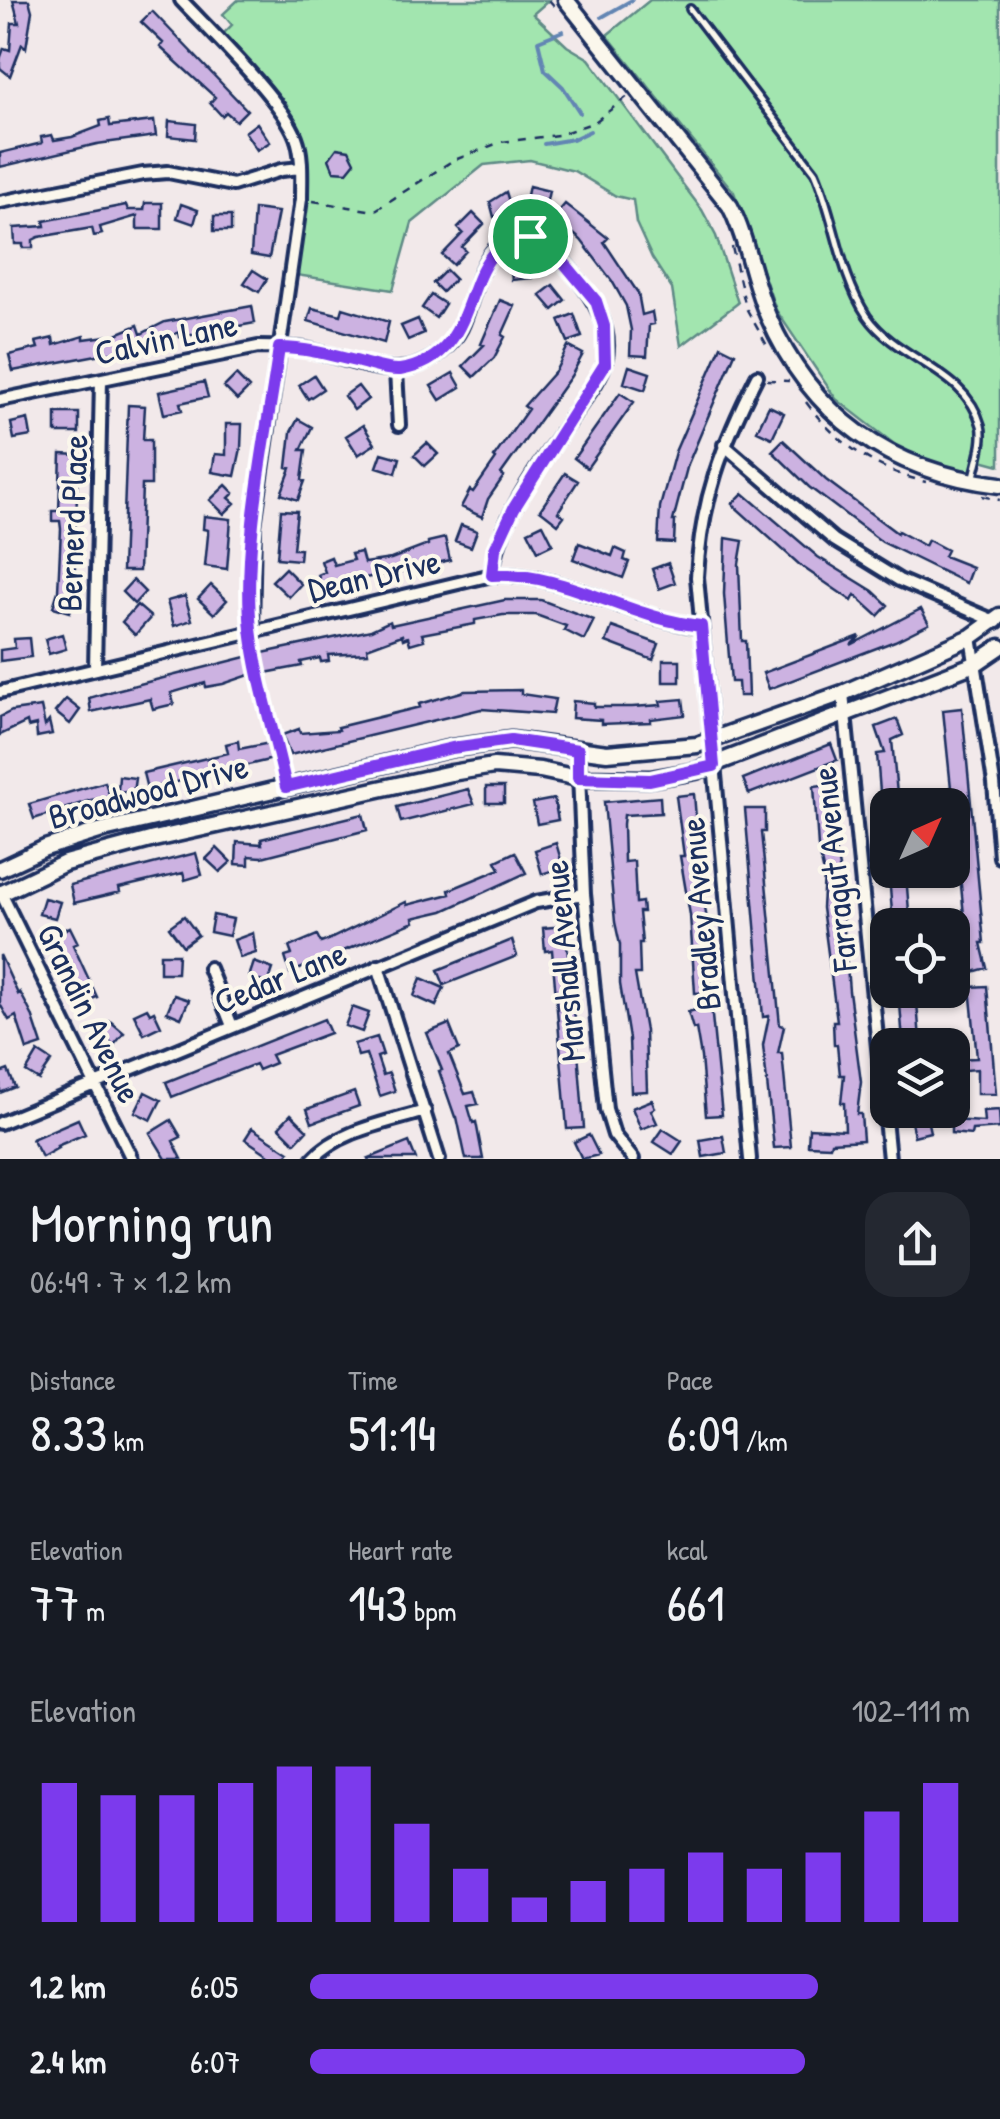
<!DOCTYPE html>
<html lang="en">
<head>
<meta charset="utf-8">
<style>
	body { margin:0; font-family:"Patrick Hand",sans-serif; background:#242831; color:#f1f3f6; height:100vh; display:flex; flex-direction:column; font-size:38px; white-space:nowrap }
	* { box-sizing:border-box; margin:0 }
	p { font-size:32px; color:#9ea1a6 }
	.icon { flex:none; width:55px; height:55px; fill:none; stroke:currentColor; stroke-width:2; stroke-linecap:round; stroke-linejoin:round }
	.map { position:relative; height:1159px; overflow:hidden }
	.panel { display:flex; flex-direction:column; background:#171b24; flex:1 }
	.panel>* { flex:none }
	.needle { width:65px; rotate:45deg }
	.tools { position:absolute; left:870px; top:788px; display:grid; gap:20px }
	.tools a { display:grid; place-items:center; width:100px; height:100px; border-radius:20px; background:#171b24; box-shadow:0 2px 8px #0004; font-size:50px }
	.pin { position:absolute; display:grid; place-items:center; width:85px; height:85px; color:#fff; margin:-42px; border:5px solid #fff; border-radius:50%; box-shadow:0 2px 10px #0007 }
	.round { display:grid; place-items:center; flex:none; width:105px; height:105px; border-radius:30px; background:#242831 }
	.headline { display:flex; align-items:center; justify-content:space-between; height:170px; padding:0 30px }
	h1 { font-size:55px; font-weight:600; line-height:75px }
	.metrics { display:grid; grid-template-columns:repeat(3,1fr); gap:15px; height:170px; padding:10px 30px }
	.metrics div { display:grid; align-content:center }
	.metrics b { font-size:50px; font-weight:600 }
	.metrics small { font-size:28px; font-weight:400 }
	.metrics p { font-size:28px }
	.chart { height:280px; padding:20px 30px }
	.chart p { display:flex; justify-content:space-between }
	.chart svg { width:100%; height:180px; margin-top:10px; stroke:#7c3aed; stroke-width:6 }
	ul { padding:0 30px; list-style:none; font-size:32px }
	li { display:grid; grid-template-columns:160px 120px 1fr; align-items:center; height:75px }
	li i { height:25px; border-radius:12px; background:#7c3aed }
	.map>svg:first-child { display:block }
</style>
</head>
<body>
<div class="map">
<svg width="1000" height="1159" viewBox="0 0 1000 1159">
	<rect width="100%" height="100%" fill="#f2e9ea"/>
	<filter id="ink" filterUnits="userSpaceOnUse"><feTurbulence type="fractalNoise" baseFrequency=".01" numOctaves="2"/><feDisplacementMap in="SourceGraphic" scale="20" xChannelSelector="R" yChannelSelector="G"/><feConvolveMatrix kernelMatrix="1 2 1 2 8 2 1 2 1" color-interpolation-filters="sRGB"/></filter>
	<g filter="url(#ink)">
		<path fill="#a2e5af" stroke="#5e8a86" stroke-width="2.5" d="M238 0H549L533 14 567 46 589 59 702 210 716 236 738 303 681 346 672 289 652 258 636 223 633 200 616 196 574 171 530 160 484 165 412 223 393 290 290 274C295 241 309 166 296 136 279 99 243 69 217 40L232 25 223 14Z
			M650 0H1000V465L978 459 975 473 911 457 836 399 776 310 734 192 607 35Z"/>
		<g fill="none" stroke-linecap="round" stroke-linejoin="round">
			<path stroke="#6285b3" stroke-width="4" d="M602 17 632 0
				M563 31 538 41 545 70 563 87 580 113
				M544 144 573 139 590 131"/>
		</g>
		<path fill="#ccb2e1" stroke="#1b2f5e" stroke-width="2.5" d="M13 0H29L32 11 26 48 22 44 10 76 0 68V59L4 48 10 50 12 23H19Z
			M152 11 247 110 236 121 226 112 222 116 210 103 215 97 160 47 163 43 141 22Z
			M109 119 110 126 154 121 156 136 97 144 0 167V153L42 143 41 137 52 135 54 140 72 137 101 126 100 121Z
			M169 121 196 124 195 139 168 136Z
			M257 123 270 142 257 150 245 132Z
			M337 148 349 150 355 162 347 172 334 171 329 159Z
			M529 186 549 191 544 214 524 209Z
			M506 192 512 211 494 217 490 202Z
			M145 203H162V229H137V216L100 227 102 234 94 236 92 228 39 237 33 240V248H23V244H15L14 228 45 226 44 221 126 205 128 210H144Z
			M181 204 198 210 194 224 177 218Z
			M565 204 608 238 604 242 638 293 642 315 652 312 654 324 649 325 647 356 630 355 631 330 626 306 612 281 581 240 554 217Z
			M254 209 278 212 269 258 251 255Z
			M473 213 484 224 462 247 466 251 453 265 442 255 463 233 458 228Z
			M214 216H231V231H214Z
			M530 261 532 278 512 280 510 264Z
			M253 270 267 279 259 292 244 283Z
			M446 270 455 279 442 292 433 283Z
			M553 285 565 300 553 310 540 295Z
			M431 295 445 304 436 318 422 308Z
			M500 300 515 306 502 335 505 337 494 358 474 377 463 366 484 345 481 344Z
			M252 306 255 323 180 337 179 332 155 345 152 340 128 349 13 371 9 355 38 348 36 342 53 338 54 345 84 336V339L114 335 138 325 141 334 165 322Z
			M312 308 341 315 343 308 389 322 384 343 308 321Z
			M574 314 582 337 568 342 559 320Z
			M418 319 424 333 408 340 401 326Z
			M568 346 583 354 571 376 501 474 504 476 488 499 482 517 461 507 470 490 473 492 496 459 494 457 528 409 524 406 556 370Z
			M721 346 735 353 688 464 673 521H675L674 543 658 542 660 507 675 452Z
			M629 366 650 373 645 390 624 383Z
			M453 373 461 387 440 400 431 386Z
			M236 375 249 388 237 400 224 387Z
			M314 375 323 389 308 399 299 385Z
			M204 382 208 397 180 403 182 410 164 414 159 392Z
			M358 386 368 399 354 410 344 396Z
			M620 393 634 402 587 468 574 458Z
			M128 405 145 406 143 440H151V485H142L139 571H122Z
			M769 406 784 413 772 438 757 431Z
			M56 413H79V433H56Z
			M28 419 31 436 14 439 11 423Z
			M298 419 312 427 301 450H306L302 480 305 481 298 500 281 494 291 468 287 467 291 432Z
			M226 424H242L241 448 235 476 212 472 215 454 226 455Z
			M363 425 375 444 358 455 346 436Z
			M783 440 826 480 897 533 898 531 925 546 928 540 947 550 944 556 972 567 966 583 882 542 809 487 772 451Z
			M427 443 438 454 425 466 414 455Z
			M382 453 400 458 396 473 377 467Z
			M61 454 78 455 74 600 70 612 53 607 58 591 61 529 60 521H52V511H59Z
			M565 473 578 481 558 512 564 516 558 524 540 510Z
			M226 485 234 493 229 498 235 503 224 514 210 500Z
			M743 493 818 557 873 591 888 605 878 616 855 595 852 601 801 566 732 504Z
			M281 510 297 511 293 549H300L299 560 277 558Z
			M204 516 231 519 227 569 205 566 208 535V530L203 529Z
			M543 524 553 544 538 551 528 531Z
			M461 525 477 531 471 547 455 541Z
			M445 538 450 560 433 564 432 561 404 571 348 581 323 590 318 575 325 572 321 561 331 557 334 565 353 560 351 554 361 552 364 563 391 559 428 545V542Z
			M726 538 743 541 739 564 742 641H746L748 696H739L738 682H731L724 594Z
			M579 543 612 556 615 548 626 553 624 560 629 562 623 578 573 559Z
			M668 563 675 583 659 589 652 569Z
			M285 568 301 584 289 597 272 581Z
			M133 580 145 592 134 604 122 592Z
			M211 585 227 600 214 614 198 599Z
			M185 596 192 620 174 626 167 601Z
			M505 600H541L594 620 584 640 564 630 566 626 536 615H503L475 620V624L422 634 424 640 410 644 408 637 403 639 402 635 367 648 368 653 328 655 329 661 321 662 320 658 301 662 302 666 265 673 264 670 223 684 206 687 205 683 171 693 174 704 153 709 150 699 91 712 89 698 116 690 258 654 371 630 390 621 391 625Z
			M137 605 151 617 135 635 122 622Z
			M921 609 929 624 895 641 769 689 763 673 860 636 851 645Z
			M612 627 659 644 653 660 606 642Z
			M62 634 66 649 49 654 45 639Z
			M29 638 31 657 0 661V650L15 648 14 639Z
			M663 660H680V682H663Z
			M521 690V694L555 699 552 714 481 709 290 755 282 735 299 729 300 733 339 730 338 727 420 707 419 704 465 691Z
			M66 699 80 710 70 724 55 712Z
			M683 699 685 715 651 719V722L601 724V720L572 718 573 701 594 703V707H632L661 705 660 701Z
			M41 707 45 726 49 721 52 734 37 737 36 725 28 727 27 722 0 735V717L12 711Z
			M962 708 984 943H981L987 968 966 974 963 963 969 962 968 954 943 710Z
			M897 719 903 735 892 740 898 805H881L877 754 885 753 876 727Z
			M238 741 239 749 270 743 273 759 147 789 143 773 228 753 226 744Z
			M831 744 837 760 749 794 743 779Z
			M119 776 135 778 133 793 118 791Z
			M105 782 110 797 91 800 34 819 29 804Z
			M831 784 835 837H833L839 868 849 991 861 1082 857 1114H861L863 1140 831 1142 830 1146 808 1145 809 1128 845 1130 844 1103H841L844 1075H840L837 1045H834L833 1021H837L822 908 824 874 818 847 814 786Z
			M486 787H504V803H486Z
			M468 789 474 804 401 822 397 807Z
			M694 794 696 818H694L706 914 712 992 695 993 690 915 680 856H684L676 796Z
			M660 797 661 813 624 815 623 824 624 862 634 861 636 903 642 902 643 912H639L642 943H639L640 974H635L645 1031 647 1091 631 1092 629 1039 620 984V945L615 922 604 802Z
			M554 799 558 820 537 824 533 803Z
			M745 809H765V832H761L780 1025 784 1026 778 1053H782L791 1147 774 1148 763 1045 769 1016 763 1017Z
			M363 814 367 830 262 857 249 856V865L236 864 237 842 262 844 261 839Z
			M556 843 563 867 542 874 535 850Z
			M217 848 231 862 220 872 206 859Z
			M515 852 526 873 443 911 413 918 414 922 290 973 285 957 292 955 289 947 317 935 321 943 326 941 406 902 407 905 450 894 449 890 500 869 496 861Z
			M196 853 202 875 185 880 183 873 119 888 120 892 74 903 70 885Z
			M906 875 910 923 893 924 889 876Z
			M44 898 60 902 55 918 39 914Z
			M213 915 233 919 229 936 210 932Z
			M184 916 198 935 183 946 169 927Z
			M565 926 577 1038 584 1128 567 1129 552 950 545 951 543 928Z
			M70 927 78 943 73 945 97 997 81 1003 73 979 50 936Z
			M253 933 256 953 240 958 234 940Z
			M512 940 517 956 444 985 438 970Z
			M160 954H178L177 973H160Z
			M0 955 18 994 20 992 32 1015 42 1045 27 1050 16 1016 9 1020 0 1004Z
			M254 962 273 969 268 984 249 977Z
			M421 978 444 988 436 1006 414 996Z
			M987 986 996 1094H977V1069L953 1071 952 1059 977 1058 970 987Z
			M916 990 920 1040 903 1042 899 991Z
			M174 995 189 1000 181 1018 167 1012Z
			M711 1006 722 1115 706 1116 701 1057 696 1028 693 1029 688 1012Z
			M352 1007 369 1013 362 1032 345 1026Z
			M147 1008 150 1013 154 1011 161 1026 144 1034 134 1014Z
			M324 1019 330 1033 271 1055 275 1063 258 1070 255 1064 172 1097 166 1082Z
			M110 1021 124 1033 114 1045 100 1034Z
			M449 1024 459 1049 449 1054 465 1094 474 1092 478 1104 468 1106 473 1123 476 1122 483 1159H466L457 1117H455L439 1071 442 1070 427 1033Z
			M377 1037 383 1055 377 1057 383 1075 389 1073 395 1091 380 1096 366 1054 358 1056 354 1044Z
			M38 1052 52 1061 39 1080 26 1072Z
			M8 1070 15 1087 0 1093V1073Z
			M145 1092 161 1100 151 1120 135 1112Z
			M354 1092 359 1106 312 1123 307 1109Z
			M652 1100 655 1108 651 1110 657 1123 641 1129 632 1108Z
			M999 1110 1000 1128 972 1130 971 1135 951 1133V1120L984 1122 983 1111Z
			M291 1114 307 1130 295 1143 279 1127Z
			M926 1114 930 1132 914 1136 910 1117Z
			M78 1119 85 1134 57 1146 58 1148 42 1157 32 1139Z
			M171 1120 181 1137 173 1141 182 1159H166L150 1133Z
			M252 1128 289 1152 284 1159H266L269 1155 245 1139Z
			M663 1129 682 1141 673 1154 654 1142Z
			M589 1135 599 1155 582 1159 574 1142Z
			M723 1136 726 1153 703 1157 700 1140Z
			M409 1142 416 1159H367Z"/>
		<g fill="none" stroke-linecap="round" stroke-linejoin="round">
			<defs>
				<path id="lane" d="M690 9 815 172C835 217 839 274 867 316 898 361 966 370 981 425 985 440 977 462 974 477"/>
				<path id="street" d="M181 0C211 32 282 100 296 137 303 155 301 179 301 199L254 526 252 633
					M0 202 143 174 168 172 233 185 281 170 301 168
					M396 371 399 425
					M0 400 258 347C273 347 289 347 304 349 338 354 381 378 415 366 434 359 452 346 461 328 476 297 480 233 527 237 548 238 560 258 573 273 593 298 614 328 605 362 600 381 584 399 574 414 541 464 499 515 492 575
					M724 445 834 540 899 580 997 622
					M971 637 994 783 1000 857
					M95 669 101 380
					M0 692 492 575C567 572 628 619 701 627
					M843 693 889 1159
					M578 750 584 894 606 1109 614 1135 633 1159
					M0 891 132 1159
					M378 966 439 1159
					M209 968 232 1026
					M0 1123 536 902 584 894
					M313 1159C339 1130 390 1122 425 1111
					M750 1159 697 577C701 500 722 445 757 376"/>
				<path id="secondary" d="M566 0 730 206C748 241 752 280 768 316 812 418 891 472 1000 485
					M0 869 45 848 99 831 452 748 511 740 607 753 697 745 843 693 971 637 1000 616
					M0 894 65 863 154 839 451 773 494 766 540 770 578 778 650 779 696 771 975 664 1000 647"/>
			</defs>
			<use href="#lane" stroke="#1b2f5e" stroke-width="12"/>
			<use href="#street" stroke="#1b2f5e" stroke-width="18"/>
			<use href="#secondary" stroke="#1b2f5e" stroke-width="21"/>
			<path stroke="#1b2f5e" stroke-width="2.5" stroke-dasharray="8 8" stroke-linecap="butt" d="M549 0 556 8
				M313 201 374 211 452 161 501 142 558 135 595 122 628 96
				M732 247 746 308 770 351
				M767 380 789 381
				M806 402C836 443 876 470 926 482
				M982 496 1000 500
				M254 644 283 773"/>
			<use href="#lane" stroke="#fbf7ec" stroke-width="5"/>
			<use href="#street" stroke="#fbf7ec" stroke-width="10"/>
			<use href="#secondary" stroke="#fbf7ec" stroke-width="14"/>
		</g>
	</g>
	<g fill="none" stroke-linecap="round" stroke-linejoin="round" filter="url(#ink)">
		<defs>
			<path id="route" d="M530 236 550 246 596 301 604 326 605 364 514 508 495 549 492 575C567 572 628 619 701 626L714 766 650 780 578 778V750L511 740 452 748 286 787C275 735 257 682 251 629 242 543 267 435 279 348 308 348 335 356 363 363 374 366 389 371 400 370 492 355 452 243 530 236Z"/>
		</defs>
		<use href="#route" stroke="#fff" stroke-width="20"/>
		<use href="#route" stroke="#7c3aed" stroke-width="12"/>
	</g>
	<g text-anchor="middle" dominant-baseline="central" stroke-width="8" stroke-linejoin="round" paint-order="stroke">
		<g font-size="35" fill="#1b2f5e" stroke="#fbf7ec">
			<text transform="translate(166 338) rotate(-12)">Calvin Lane</text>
			<text transform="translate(72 523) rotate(-88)">Bernerd Place</text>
			<text transform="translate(374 575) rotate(-13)">Dean Drive</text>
			<text transform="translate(148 791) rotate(-15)">Broadwood Drive</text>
			<text transform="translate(834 869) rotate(-96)">Farragut Avenue</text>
			<text transform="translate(700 914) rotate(-95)">Bradley Avenue</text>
			<text transform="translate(564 961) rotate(-95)">Marshall Avenue</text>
			<text transform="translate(280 977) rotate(-22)">Cedar Lane</text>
			<text transform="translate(90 1013) rotate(64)">Grandin Avenue</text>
		</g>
	</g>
</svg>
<div class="tools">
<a><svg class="needle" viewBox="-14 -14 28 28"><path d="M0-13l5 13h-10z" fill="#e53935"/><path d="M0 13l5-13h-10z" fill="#9ea1a6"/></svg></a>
<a><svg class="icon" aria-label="locate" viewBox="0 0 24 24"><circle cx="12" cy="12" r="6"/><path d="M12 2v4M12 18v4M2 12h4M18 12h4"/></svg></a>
<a><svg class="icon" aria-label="layers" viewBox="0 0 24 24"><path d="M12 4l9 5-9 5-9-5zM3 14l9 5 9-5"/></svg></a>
</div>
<div class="pin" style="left:530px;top:236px;background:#1e9e55"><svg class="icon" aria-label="arrive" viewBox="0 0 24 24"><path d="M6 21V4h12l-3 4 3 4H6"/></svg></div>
</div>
<section class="panel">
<div class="headline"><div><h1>Morning run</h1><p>06:49 · 7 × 1.2 km</p></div><a class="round"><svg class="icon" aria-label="share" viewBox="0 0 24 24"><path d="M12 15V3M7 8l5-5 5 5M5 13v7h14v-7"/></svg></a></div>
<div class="metrics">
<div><p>Distance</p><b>8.33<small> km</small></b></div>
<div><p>Time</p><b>51:14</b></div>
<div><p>Pace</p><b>6:09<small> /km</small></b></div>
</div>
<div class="metrics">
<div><p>Elevation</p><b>77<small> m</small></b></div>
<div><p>Heart rate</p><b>143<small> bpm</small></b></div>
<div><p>kcal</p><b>661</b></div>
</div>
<div class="chart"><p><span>Elevation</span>102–111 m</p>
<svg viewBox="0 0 160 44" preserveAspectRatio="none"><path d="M5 44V10M15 44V13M25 44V13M35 44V10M45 44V6M55 44V6M65 44V20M75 44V31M85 44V38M95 44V34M105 44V31M115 44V27M125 44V31M135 44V27M145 44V17M155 44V10"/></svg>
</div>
<ul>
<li><b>1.2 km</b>6:05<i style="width:77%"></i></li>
<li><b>2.4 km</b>6:07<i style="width:75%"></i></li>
</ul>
</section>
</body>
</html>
